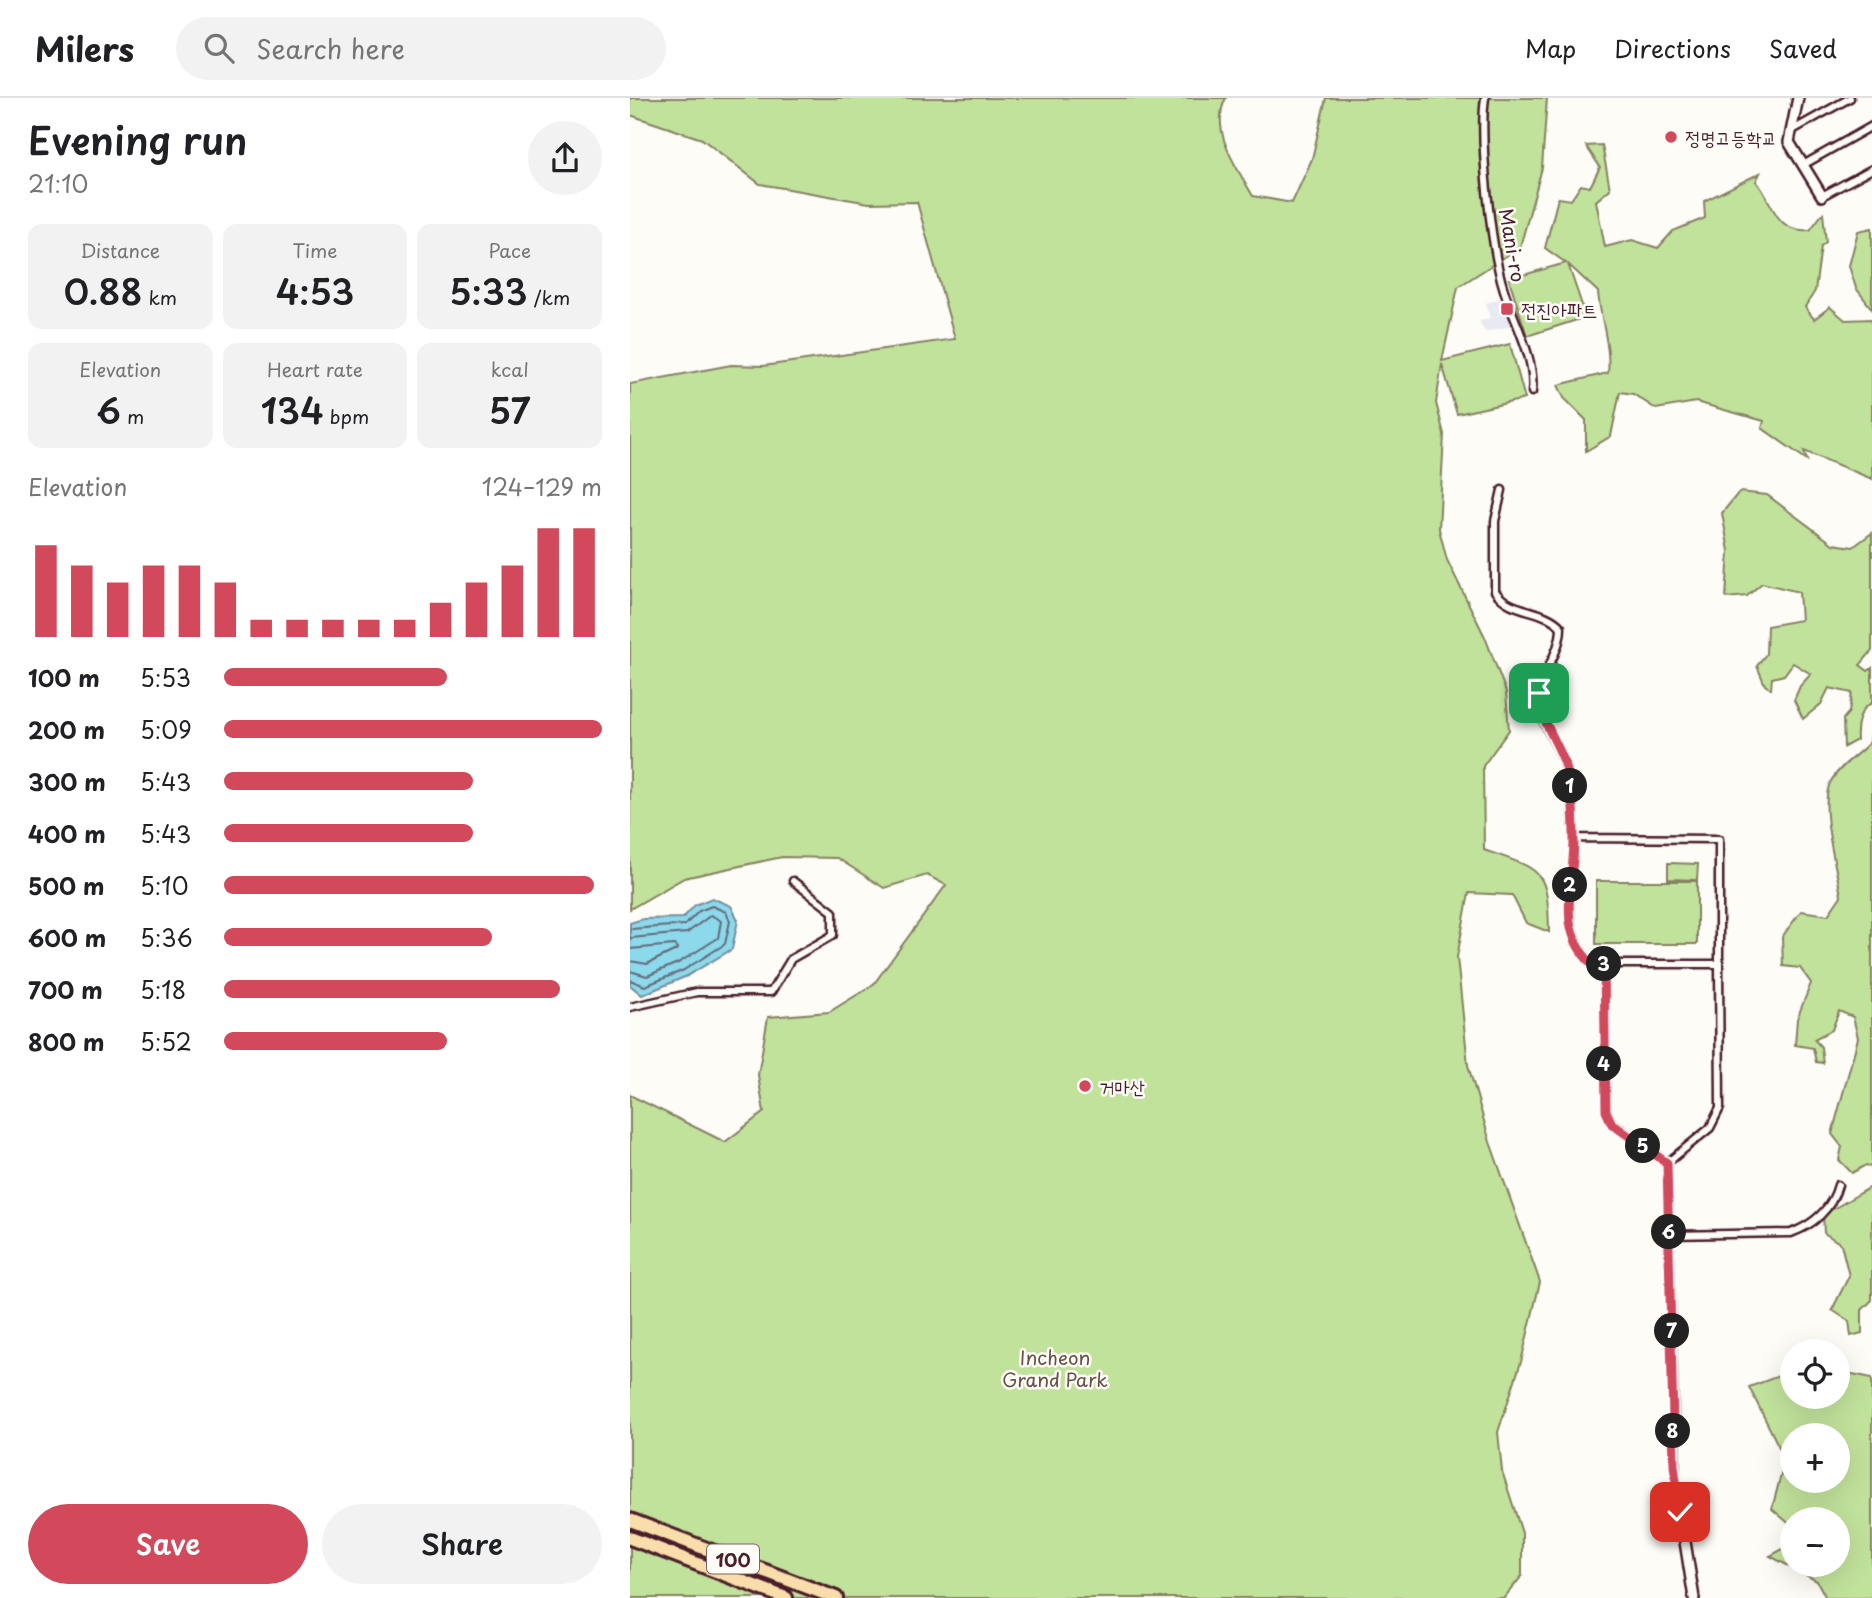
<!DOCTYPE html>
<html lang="en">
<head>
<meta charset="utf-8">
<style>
	body { margin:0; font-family:"Playpen Sans","Poor Story",sans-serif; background:#f2f2f2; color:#202124; height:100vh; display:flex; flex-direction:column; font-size:26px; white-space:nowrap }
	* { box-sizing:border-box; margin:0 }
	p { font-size:23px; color:#757577 }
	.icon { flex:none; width:38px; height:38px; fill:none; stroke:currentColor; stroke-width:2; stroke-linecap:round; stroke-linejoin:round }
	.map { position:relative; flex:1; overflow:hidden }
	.drawer { display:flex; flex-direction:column; background:#fff; width:630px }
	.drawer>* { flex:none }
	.tools { position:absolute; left:1150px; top:1241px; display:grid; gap:14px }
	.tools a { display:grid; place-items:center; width:70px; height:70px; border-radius:50%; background:#fff; box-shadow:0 7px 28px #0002; font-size:35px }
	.pin { position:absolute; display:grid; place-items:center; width:60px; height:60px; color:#fff; margin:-30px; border-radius:14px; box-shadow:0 4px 10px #0006 }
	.km { position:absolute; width:35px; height:35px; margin:-18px; border-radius:50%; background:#222; color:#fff; font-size:19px; line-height:35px; text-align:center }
	.round { display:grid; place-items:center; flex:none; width:74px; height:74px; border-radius:37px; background:#f2f2f2 }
	.head { display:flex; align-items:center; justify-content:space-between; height:119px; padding:0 28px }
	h1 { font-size:38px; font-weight:600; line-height:52px }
	.figures { display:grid; grid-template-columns:repeat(3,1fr); gap:10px; height:119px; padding:7px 28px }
	.figures div { display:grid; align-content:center; border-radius:14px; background:#f2f2f2; text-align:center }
	.figures b { font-size:35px; font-weight:600 }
	.figures small { font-size:19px; font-weight:400 }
	.figures p { font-size:19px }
	.chart { height:196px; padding:14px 28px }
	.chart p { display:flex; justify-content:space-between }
	.chart svg { width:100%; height:126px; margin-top:7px; stroke:#d1495b; stroke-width:6 }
	.button { display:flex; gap:14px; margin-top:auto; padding:14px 28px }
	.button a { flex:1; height:80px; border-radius:42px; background:#d1495b; color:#fff; font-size:28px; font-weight:600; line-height:80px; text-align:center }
	.button a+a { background:#f2f2f2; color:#202124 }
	ul { padding:0 28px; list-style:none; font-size:23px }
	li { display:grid; grid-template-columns:112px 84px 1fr; align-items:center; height:52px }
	li i { height:18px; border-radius:9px; background:#d1495b }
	header { display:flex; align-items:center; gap:42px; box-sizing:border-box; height:98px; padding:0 35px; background:#fff; border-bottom:2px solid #e0e0e0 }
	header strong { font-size:33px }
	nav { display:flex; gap:38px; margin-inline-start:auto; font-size:24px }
	.search { width:490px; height:63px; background:#f2f2f2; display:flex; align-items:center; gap:18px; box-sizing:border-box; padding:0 24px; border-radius:38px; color:#757577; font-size:26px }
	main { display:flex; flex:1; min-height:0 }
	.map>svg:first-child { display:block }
</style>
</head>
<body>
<header>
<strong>Milers</strong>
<div class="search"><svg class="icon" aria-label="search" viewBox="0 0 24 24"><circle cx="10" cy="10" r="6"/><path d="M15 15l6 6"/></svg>Search here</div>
<nav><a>Map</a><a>Directions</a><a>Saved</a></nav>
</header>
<main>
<section class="drawer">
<div class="head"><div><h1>Evening run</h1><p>21:10</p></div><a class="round"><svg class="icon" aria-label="share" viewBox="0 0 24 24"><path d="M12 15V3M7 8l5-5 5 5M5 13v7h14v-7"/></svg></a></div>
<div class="figures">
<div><p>Distance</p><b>0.88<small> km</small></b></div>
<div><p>Time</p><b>4:53</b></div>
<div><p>Pace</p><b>5:33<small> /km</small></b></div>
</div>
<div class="figures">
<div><p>Elevation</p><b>6<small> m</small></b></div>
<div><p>Heart rate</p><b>134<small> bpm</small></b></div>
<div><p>kcal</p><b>57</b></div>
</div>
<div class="chart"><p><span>Elevation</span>124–129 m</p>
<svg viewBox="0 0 160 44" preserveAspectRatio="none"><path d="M5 44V12M15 44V19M25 44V25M35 44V19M45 44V19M55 44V25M65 44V38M75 44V38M85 44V38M95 44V38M105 44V38M115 44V32M125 44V25M135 44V19M145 44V6M155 44V6"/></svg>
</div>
<ul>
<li><b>100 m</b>5:53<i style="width:59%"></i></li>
<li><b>200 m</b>5:09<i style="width:100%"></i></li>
<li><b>300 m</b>5:43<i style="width:66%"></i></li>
<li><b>400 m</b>5:43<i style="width:66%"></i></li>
<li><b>500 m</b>5:10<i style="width:98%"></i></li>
<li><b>600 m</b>5:36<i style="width:71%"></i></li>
<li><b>700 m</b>5:18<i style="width:89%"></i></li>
<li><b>800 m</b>5:52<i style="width:59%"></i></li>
</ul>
<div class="button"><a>Save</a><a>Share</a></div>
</section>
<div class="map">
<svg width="1242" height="1500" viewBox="0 0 1242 1500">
	<rect width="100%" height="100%" fill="#fdfcf7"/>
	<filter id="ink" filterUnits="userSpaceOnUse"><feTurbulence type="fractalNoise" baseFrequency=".0143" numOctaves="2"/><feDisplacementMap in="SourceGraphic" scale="14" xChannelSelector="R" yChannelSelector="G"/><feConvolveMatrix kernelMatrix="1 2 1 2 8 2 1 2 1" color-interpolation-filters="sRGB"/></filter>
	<g filter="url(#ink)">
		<path fill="#e9e9f4" d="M873 200 881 228 855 234 849 223 860 220 856 205Z"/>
		<path fill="#c1e29b" stroke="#868063" stroke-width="2" fill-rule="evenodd" d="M0 0H596C579 32 607 70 623 98L662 105 682 61 696 0H917L912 70 890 149 828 189 812 263 880 246 895 301 827 316 812 266 806 305 814 336 809 431 817 462 855 539 876 594 879 632 853 668 854 752C912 772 918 770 919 834L896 825 882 797 839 795 827 859 838 967 860 1044 910 1184 891 1264 868 1334 872 1373 892 1435V1478L874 1500H0V997L95 1044 134 1014 128 977 138 919 199 914 243 887 316 787 297 777 254 790 207 760 152 759 54 780 0 811V286L101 267 133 268 325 241 287 104 239 105 130 86 72 41 0 17Z
			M972 47 980 91 966 103 975 149 1002 142 1028 150 1043 133 1075 120 1074 103 1130 75 1126 83C1145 106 1144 135 1180 132L1193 115 1196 144 1191 148 1185 193 1175 209 1184 221 1200 209 1215 222 1242 221V381L1174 353 1177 362 1132 330 1134 323 1066 304 1026 311 1003 296 990 294 981 338 956 353V322L934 300 928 287 978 275C981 248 970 221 968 194L938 166 956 219 897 238 879 181 936 165 915 150 928 100 941 102 951 87 960 89 970 69 956 48Z
			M1242 130V211L1226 190 1219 168 1228 133Z
			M1109 394 1137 397 1203 446 1223 449 1242 435V553L1230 567 1238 573 1242 570V605C1229 610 1226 628 1227 642L1214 649 1213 621 1219 614 1222 595 1199 590 1191 606 1173 621 1164 602 1170 588 1181 576 1163 565 1154 577 1142 580 1141 591 1135 587 1127 568 1136 556 1137 528 1171 522 1169 494 1132 485 1117 498 1096 500 1099 453 1092 415Z
			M1242 623V1069L1236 1067 1222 1075 1209 1062 1212 1049 1202 1036 1228 940 1223 919 1209 913 1202 932 1184 941 1191 949 1193 965 1186 964 1183 950 1165 947 1167 921 1181 885 1170 870 1153 868 1152 839 1171 813 1198 817 1211 798C1207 771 1188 706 1201 683 1211 666 1227 658 1240 644Z
			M1038 765 1068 766 1067 782 1038 781Z
			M966 783H1067V846H966Z
			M1239 1090 1242 1091V1202L1232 1212V1235L1221 1238 1219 1223 1202 1212 1219 1178 1211 1146 1194 1135 1193 1117Z
			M1162 1273V1298H1208V1273L1242 1280V1500H1196L1187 1483 1140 1458 1162 1446V1466H1208V1421H1162V1428L1142 1411 1155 1361 1119 1289ZM1162 1337H1208V1382H1162Z"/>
		<path fill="#8cd9eb" stroke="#728f9e" stroke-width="2" d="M82 800 101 808 108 822 102 851 57 878 12 897 0 887V825L13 821 53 820 65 807Z"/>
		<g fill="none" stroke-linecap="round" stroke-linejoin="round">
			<path stroke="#646978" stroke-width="2" d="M0 831 55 827 69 813 82 808 96 814 100 823 95 846 54 872 15 888 0 882
				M0 840 57 835 81 817 91 823 88 840 50 864 17 878 0 873
				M0 851 44 847 48 851 17 866 0 863"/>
			<defs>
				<path id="street" d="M855 0C849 41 861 152 874 192 884 224 906 260 902 294
					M1161 33 1220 0
					M1173 67 1242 28
					M1192 98 1242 71
					M872 392 865 423V493C880 516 913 509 931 529 931 556 909 577 909 600 909 626 928 645 936 669 943 690 943 716 944 739 945 783 925 832 962 866H1089V741L944 740
					M974 866 976 1013 982 1025 1037 1065 1080 1030 1090 1010 1089 866
					M0 909 67 894H141L161 861 203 837V814L163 783
					M1037 1065 1046 1387
					M1039 1137 1161 1135C1183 1127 1202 1111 1208 1087"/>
				<path id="secondary" d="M1168 0 1159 44 1192 98
					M1046 1387 1064 1500"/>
				<path id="highway" d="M0 1422 206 1500
					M0 1440 156 1500"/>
			</defs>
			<use href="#street" stroke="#4a1f2b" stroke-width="11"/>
			<use href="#secondary" stroke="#4a1f2b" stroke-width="14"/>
			<use href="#highway" stroke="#4a1f2b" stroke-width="18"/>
			<use href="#street" stroke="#fdfcf7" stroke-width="6"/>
			<use href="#secondary" stroke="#fdfcf7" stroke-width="9"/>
			<use href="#highway" stroke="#f9deab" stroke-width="12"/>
		</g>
	</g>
	<g fill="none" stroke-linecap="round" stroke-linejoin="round" filter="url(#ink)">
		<defs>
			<path id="route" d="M909 595C910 624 928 643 936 669 943 691 944 717 944 739 945 783 924 831 962 866H974L976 1013 982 1026 1037 1065 1044 1367 1050 1414"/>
		</defs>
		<use href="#route" stroke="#fff" stroke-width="14"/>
		<use href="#route" stroke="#d1495b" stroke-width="9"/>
	</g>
	<g fill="#d1495b" stroke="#fdfcf7" stroke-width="2.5">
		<circle cx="1041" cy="39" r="7"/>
		<rect x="870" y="204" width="14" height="14" rx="3.5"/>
		<circle cx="455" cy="988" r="7"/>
	</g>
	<g text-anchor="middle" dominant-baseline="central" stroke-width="5" stroke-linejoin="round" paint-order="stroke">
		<rect fill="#fdfcf7" stroke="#806168" stroke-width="2" x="77" y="1446.5" width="52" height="29" rx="5"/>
		<g font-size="18" font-weight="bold" fill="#4a1f2b">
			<text x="103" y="1461">100</text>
		</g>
		<g font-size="19" fill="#4a1f2b" stroke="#fdfcf7" text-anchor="start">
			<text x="1055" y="39">정명고등학교</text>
			<text x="891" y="211">전진아파트</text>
			<text x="469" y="988">거마산</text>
		</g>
		<g font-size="19" fill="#4a1f2b" stroke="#fdfcf7">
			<text transform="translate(883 147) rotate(80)">Mani-ro</text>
		</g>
		<g font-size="19" fill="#685047" stroke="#fdfcf7">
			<text x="425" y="1259">Incheon<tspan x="425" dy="22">Grand Park</tspan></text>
		</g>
	</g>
</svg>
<div class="tools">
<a><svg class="icon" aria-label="locate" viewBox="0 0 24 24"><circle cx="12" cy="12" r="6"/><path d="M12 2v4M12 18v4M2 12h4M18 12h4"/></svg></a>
<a>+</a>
<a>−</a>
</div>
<div class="pin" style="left:909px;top:595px;background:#1e9e55"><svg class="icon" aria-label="arrive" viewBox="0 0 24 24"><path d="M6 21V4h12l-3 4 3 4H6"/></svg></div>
<div class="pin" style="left:1050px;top:1414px;background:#d93025"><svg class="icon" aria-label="check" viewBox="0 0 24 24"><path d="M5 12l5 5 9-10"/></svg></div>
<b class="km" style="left:940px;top:688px">1</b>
<b class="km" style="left:940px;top:787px">2</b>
<b class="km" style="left:974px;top:866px">3</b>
<b class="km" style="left:974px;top:966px">4</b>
<b class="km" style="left:1013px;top:1048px">5</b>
<b class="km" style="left:1039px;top:1134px">6</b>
<b class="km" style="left:1042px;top:1233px">7</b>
<b class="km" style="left:1043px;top:1333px">8</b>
</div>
</main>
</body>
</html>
